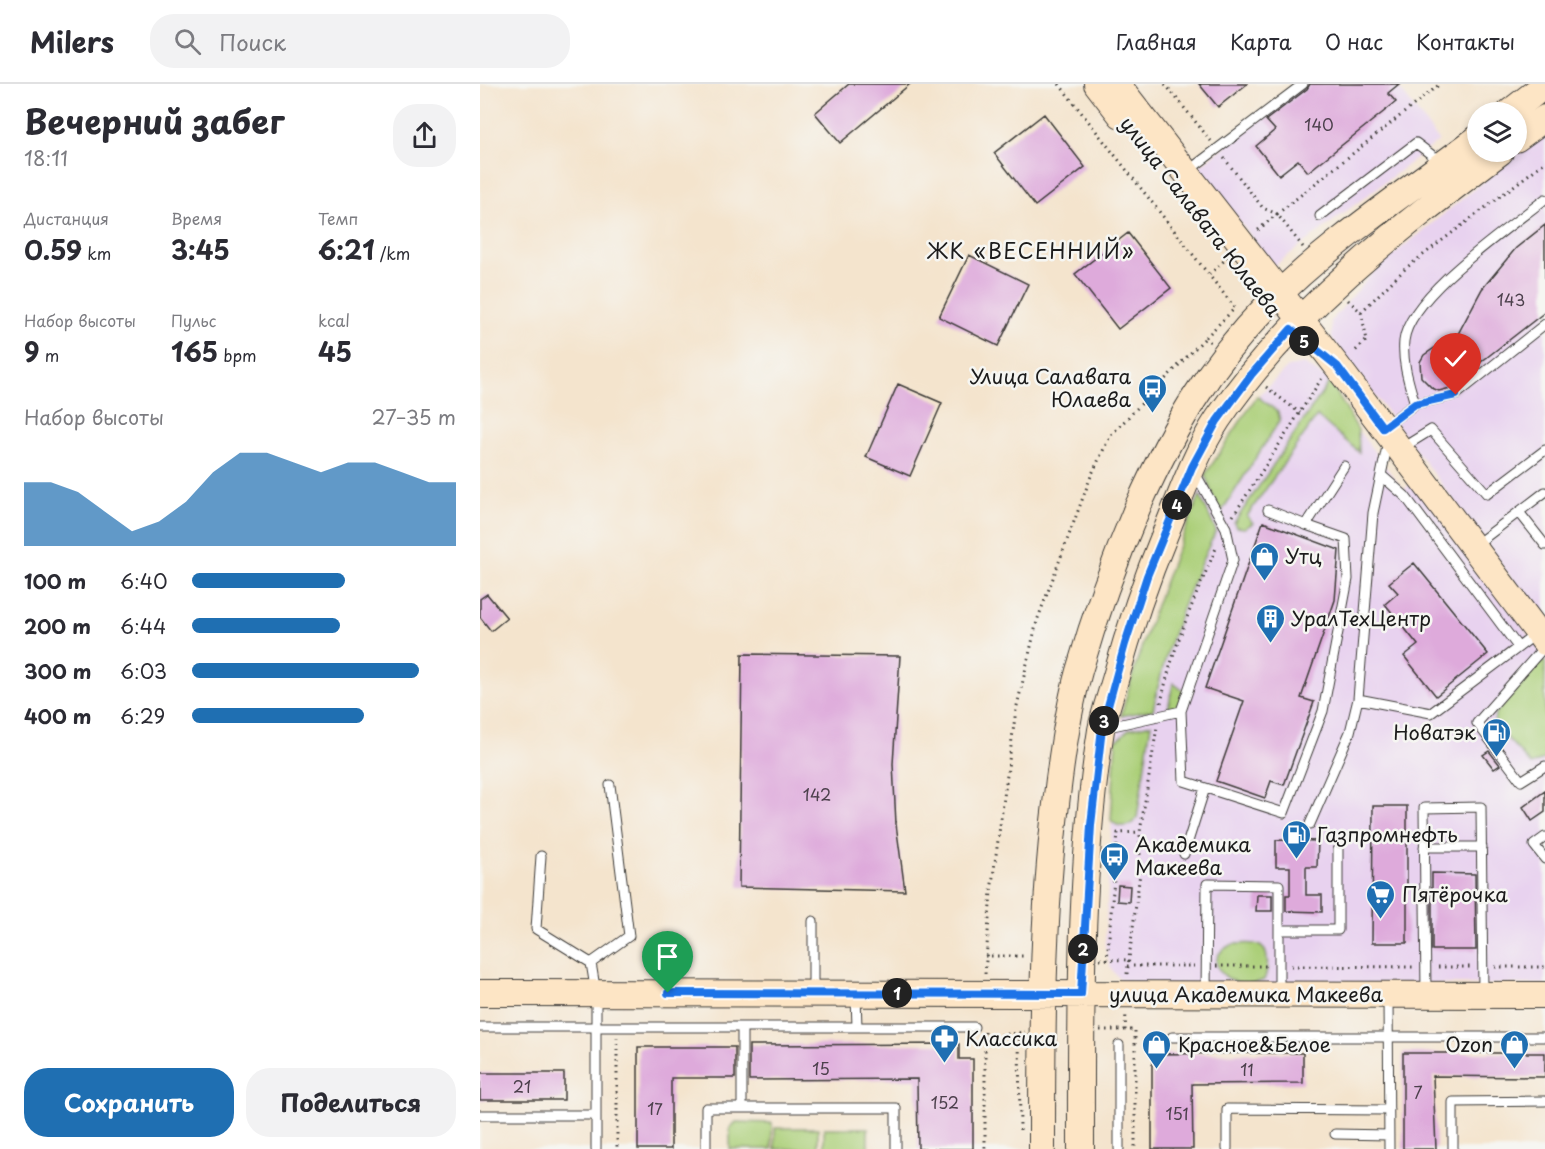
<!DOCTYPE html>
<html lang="ru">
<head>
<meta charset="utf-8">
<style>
	body { margin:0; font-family:"Playpen Sans",sans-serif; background:#f2f2f3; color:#2b2b33; height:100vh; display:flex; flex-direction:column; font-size:22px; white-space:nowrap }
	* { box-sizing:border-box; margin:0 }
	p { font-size:20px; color:#7c7c81 }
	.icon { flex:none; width:33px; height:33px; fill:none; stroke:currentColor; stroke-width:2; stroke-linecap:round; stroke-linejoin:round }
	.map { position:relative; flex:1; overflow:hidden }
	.drawer { display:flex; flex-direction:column; background:#fff; width:480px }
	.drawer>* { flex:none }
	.fabs { position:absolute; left:987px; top:18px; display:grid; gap:12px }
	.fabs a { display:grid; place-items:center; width:60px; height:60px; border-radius:50%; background:#fff; box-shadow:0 3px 9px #0003; font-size:30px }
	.pin { position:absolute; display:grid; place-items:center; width:51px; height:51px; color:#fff; margin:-62px -26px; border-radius:50% 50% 50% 0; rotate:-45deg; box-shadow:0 0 6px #0007 }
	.pin .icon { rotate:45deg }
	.km { position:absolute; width:30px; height:30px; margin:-15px; border-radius:50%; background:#222; color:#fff; font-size:16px; line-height:30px; text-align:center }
	.round { display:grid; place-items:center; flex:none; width:63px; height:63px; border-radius:24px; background:#f2f2f3 }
	.summary { display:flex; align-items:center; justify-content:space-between; height:102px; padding:0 24px }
	h1 { font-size:33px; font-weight:700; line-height:45px }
	.figures { display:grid; grid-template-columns:repeat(3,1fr); gap:9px; height:102px; padding:6px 24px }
	.figures div { display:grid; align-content:center }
	.figures b { font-size:26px; font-weight:700 }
	.figures small { font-size:16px; font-weight:400 }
	.figures p { font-size:16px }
	.chart { height:168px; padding:12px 24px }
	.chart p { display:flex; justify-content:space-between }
	.chart svg { width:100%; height:108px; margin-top:6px; fill:#1f6fb2; opacity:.7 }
	.cta { display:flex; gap:12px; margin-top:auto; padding:12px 24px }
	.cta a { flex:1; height:69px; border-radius:24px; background:#1f6fb2; color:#fff; font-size:24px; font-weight:700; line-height:69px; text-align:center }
	.cta a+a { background:#f2f2f3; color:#2b2b33 }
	ul { padding:0 24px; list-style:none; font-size:20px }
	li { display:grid; grid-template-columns:96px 72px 1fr; align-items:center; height:45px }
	li i { height:15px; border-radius:8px; background:#1f6fb2 }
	header { display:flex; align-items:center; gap:36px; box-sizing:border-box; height:84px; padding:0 30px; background:#fff; border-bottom:2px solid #e1e1e2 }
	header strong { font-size:28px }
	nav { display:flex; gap:33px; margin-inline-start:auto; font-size:21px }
	.search { width:420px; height:54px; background:#f2f2f3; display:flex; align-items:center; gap:15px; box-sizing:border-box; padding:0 21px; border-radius:24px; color:#7c7c81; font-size:22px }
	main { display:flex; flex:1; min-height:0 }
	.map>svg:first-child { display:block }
</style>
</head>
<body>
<header>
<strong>Milers</strong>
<div class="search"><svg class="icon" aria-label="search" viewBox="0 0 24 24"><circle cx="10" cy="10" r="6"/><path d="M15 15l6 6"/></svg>Поиск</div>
<nav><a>Главная</a><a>Карта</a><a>О нас</a><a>Контакты</a></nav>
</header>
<main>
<section class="drawer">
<div class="summary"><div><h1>Вечерний забег</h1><p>18:11</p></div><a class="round"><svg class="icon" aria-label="share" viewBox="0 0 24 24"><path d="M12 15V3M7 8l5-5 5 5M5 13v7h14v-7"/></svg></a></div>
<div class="figures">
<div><p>Дистанция</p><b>0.59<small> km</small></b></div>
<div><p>Время</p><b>3:45</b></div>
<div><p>Темп</p><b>6:21<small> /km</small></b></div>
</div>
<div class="figures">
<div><p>Набор высоты</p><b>9<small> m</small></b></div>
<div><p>Пульс</p><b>165<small> bpm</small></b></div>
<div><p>kcal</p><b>45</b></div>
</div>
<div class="chart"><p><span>Набор высоты</span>27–35 m</p>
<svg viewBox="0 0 160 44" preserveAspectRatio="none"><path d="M0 44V18L10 18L20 22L30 30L40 38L50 34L60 26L70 14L80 6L90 6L100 10L110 14L120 10L130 10L140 14L150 18L160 18V44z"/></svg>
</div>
<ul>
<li><b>100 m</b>6:40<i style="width:58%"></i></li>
<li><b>200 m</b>6:44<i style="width:56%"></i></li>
<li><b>300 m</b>6:03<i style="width:86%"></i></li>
<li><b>400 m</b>6:29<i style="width:65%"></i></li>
</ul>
<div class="cta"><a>Сохранить</a><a>Поделиться</a></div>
</section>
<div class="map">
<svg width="1065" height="1065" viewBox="0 0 1065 1065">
	<rect width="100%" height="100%" fill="#f6f6f2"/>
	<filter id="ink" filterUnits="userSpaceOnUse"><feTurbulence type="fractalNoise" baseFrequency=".0167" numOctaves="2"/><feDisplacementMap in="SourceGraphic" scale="12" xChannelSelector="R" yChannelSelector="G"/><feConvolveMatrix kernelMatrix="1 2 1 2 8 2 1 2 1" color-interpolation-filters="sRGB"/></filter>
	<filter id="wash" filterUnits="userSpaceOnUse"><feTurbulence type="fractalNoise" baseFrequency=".008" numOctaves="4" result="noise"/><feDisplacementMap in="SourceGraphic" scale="24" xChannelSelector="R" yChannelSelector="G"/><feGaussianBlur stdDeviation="1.35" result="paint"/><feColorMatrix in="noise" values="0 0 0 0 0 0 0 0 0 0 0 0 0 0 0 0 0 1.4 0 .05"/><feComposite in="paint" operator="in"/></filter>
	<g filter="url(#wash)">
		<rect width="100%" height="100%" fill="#f4e4cd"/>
		<path fill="#e8d2ef" d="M827 0H916L959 57 794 182 718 83Z
			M1065 48V539L852 254 851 237 897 184Z
			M824 280 850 297 878 346 923 406 933 398 1065 573V900L657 901 639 894 631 885 625 862 636 657 656 576 725 391 774 316 808 283Z"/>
		<path fill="#abcf78" stroke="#64764a" stroke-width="1.5" d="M850 297 878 346 879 368 837 332 767 432 773 439 765 444 756 443 754 439Z
			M777 312 798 328 800 336 740 430 725 391Z
			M720 411 736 447C708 504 685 564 673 626L641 632C661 556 689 483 720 411Z
			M1062 577 1065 578V675L1051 681 1014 639 1015 630Z
			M693 599 705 608 699 621 688 625Z
			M671 640 657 734C651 743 639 746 631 736L636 657 649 645Z
			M754 860C761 860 772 858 778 861 791 865 788 887 784 896 751 911 714 874 754 860Z
			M256 1038 292 1039V1065H250V1044Z
			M295 1044H338V1065H295Z
			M344 1044H388V1065H344Z"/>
		<g id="blocks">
			<path fill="#deaadb" d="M369 0H430L360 59 335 29Z
				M719 0H767L738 23Z
				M830 0H919L908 9 916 18 828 88 818 76 799 91 776 62 795 46 786 36 827 5Z
				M564 30 605 83 555 122 514 69Z
				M1065 141V228L983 292 974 303 959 307 952 304 941 293 940 278 944 271 956 263 976 264 978 250 1002 205 1036 164Z
				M648 149 691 204 638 245 595 190Z
				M489 171 548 200 518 262 459 233Z
				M418 300 462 319 430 392 386 373Z
				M783 438 859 466 855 516 821 614 834 618 804 701 791 697 785 714 736 697 764 617 725 604Z
				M934 479 1008 570 956 612 924 572 938 561 905 520 918 509 909 499Z
				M7 510 27 534 11 547 0 533V515Z
				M262 570 420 572 413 680 416 740 425 807 259 803Z
				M1009 667 1020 681 1014 685 1003 671Z
				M1065 707V728L1052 737 1043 723Z
				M893 722H927V859H892Z
				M796 756 838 757 837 783H826V811H842V828L806 827V811H810V783H796Z
				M952 789 995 790 996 866H952Z
				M638 801 650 802 649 818 637 817Z
				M777 811H792V827H776Z
				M479 960V975H493V1065H438L437 995 269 996V961Z
				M158 963H255V994H191V1065H158Z
				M806 969H823V999L712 1000 713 1065H672V970Z
				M923 969H1065V993L953 992 956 1065H923Z
				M0 989H84V1016H0Z"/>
		</g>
	</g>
	<g filter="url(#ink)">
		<use href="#blocks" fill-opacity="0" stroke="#3c3a37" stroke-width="1.5"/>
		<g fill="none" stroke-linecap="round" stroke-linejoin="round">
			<defs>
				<path id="lane" d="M708 87 823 0
					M840 132 936 59 961 78
					M935 320 976 311 1065 240
					M905 342 935 320C929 299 922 279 924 257 929 211 1029 144 1065 115
					M922 364 951 346 1007 410 1065 366
					M901 391 925 412 1038 563
					M788 426 826 441 864 382
					M1039 428 1065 461
					M994 462 1065 408
					M1065 562 997 639 1041 697 1065 682
					M878 615 951 629 1056 550
					M701 627 704 697 804 729 843 627 868 495 866 455 826 441
					M624 644 701 627 753 476 746 444 715 389
					M830 740 870 648 878 615 893 429 908 358
					M1065 753 1054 761 1065 775
					M944 763H1002
					M704 770 725 704
					M61 772 56 845 111 879 116 909V1065
					M333 837V907
					M800 846H858V766
					M111 879 149 852 130 701
					M946 909 944 724 1001 723 1003 908
					M726 910 727 800 799 801V908
					M376 912 377 943
					M908 913 909 1065
					M0 943H494
					M692 953H1065
					M639 961V1065
					M262 1024V943
					M0 1031H116
					M855 1050 909 1051
					M226 1065V1024H416V1065
					M747 1065V1025L909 1026
					M973 1065V1018L1065 1017"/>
				<path id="secondary" d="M617 0 641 31
					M637 0 857 282 1065 558
					M1030 28 1065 1
					M1036 55 1065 34
					M0 909 1065 911
					M562 1065C562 950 562 835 576 720 581 676 587 630 599 587 615 531 635 476 658 422 693 345 727 283 787 222 849 158 927 108 998 54
					M601 1065C601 927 599 783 621 646 624 630 630 613 635 596 649 546 665 498 685 450 701 411 715 370 738 335 812 226 917 146 1020 68"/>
			</defs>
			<use href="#lane" stroke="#3c3a37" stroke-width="11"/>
			<use href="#secondary" stroke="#3c3a37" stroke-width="28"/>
			<path stroke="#3c3a37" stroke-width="3" stroke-dasharray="1.5 4.5" stroke-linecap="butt" d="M579 0 729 191
				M685 0 731 57
				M744 74 783 124 797 130 777 147
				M823 163 797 130 960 0
				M868 216 881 228 887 256 873 269
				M881 228 926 184 1065 78
				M730 258 726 253 755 224 729 191 748 173
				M786 303 820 329
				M753 432 842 294
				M681 619C692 564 715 513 737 462
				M505 872H545
				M620 875 648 876
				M627 876 638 749 660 748
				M647 882H714
				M736 882H789
				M811 882 933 883
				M958 883H990
				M1015 883H1065
				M505 890 511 807 536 626 557 537 611 392 630 352 726 253
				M647 890 660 789V748L677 643
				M620 946H655V1065
				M645 946 646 929
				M505 948V1065
				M539 949 540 1046
				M137 953V1065
				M503 953 545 948"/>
			<use href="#lane" stroke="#fff" stroke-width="9"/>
			<use href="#secondary" stroke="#fde5c5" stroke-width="26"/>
		</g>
	</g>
	<g fill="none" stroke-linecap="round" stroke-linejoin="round" filter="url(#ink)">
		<defs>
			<path id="route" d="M188 909 601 910 611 741 622 644 645 560 667 492 712 383 737 337 771 291 811 245 857 282 903 344 935 320 976 311"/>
		</defs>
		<use href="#route" stroke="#fff" stroke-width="12"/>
		<use href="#route" stroke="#1a73e8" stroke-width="8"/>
	</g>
	<defs>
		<symbol id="bus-pin" viewBox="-11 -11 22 30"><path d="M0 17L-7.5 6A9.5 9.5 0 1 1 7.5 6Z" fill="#1f6fb2" stroke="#f6f6f2"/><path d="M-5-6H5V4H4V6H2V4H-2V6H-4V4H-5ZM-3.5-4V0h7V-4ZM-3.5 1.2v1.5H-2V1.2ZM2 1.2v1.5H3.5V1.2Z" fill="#fff"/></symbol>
		<symbol id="shop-pin" viewBox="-11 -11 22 30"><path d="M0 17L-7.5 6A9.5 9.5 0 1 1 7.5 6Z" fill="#1f6fb2" stroke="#f6f6f2"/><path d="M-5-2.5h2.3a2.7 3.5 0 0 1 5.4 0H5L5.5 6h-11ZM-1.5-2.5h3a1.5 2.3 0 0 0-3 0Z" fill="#fff"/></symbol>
		<symbol id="building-pin" viewBox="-11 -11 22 30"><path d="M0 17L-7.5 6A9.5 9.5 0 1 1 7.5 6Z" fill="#1f6fb2" stroke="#f6f6f2"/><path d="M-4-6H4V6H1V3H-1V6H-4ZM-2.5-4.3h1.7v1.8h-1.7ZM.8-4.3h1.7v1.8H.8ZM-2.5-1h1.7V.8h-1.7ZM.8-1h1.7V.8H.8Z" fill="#fff"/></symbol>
		<symbol id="fuel-pin" viewBox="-11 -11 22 30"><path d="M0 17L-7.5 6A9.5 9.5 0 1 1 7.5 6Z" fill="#1f6fb2" stroke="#f6f6f2"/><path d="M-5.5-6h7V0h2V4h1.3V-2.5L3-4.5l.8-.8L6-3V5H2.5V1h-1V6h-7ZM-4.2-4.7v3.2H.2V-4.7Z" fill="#fff"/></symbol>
		<symbol id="supermarket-pin" viewBox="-11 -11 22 30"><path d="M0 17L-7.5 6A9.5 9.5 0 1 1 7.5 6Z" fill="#1f6fb2" stroke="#f6f6f2"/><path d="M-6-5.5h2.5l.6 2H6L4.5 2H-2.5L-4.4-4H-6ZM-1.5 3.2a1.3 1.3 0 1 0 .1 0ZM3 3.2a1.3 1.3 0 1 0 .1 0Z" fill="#fff"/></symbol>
		<symbol id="pharmacy-pin" viewBox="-11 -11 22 30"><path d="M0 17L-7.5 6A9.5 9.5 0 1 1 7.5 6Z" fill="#1f6fb2" stroke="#f6f6f2"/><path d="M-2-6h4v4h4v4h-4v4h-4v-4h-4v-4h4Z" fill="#fff"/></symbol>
	</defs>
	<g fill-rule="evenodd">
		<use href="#bus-pin" x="656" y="288" width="33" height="45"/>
		<use href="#shop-pin" x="768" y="456" width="33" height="45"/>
		<use href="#building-pin" x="774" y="518" width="33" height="45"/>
		<use href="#fuel-pin" x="1000" y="632" width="33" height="45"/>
		<use href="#fuel-pin" x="800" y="734" width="33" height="45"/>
		<use href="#bus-pin" x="618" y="756" width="33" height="45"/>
		<use href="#supermarket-pin" x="884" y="794" width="33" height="45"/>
		<use href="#pharmacy-pin" x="448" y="938" width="33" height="45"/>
		<use href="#shop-pin" x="660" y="944" width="33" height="45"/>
		<use href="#shop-pin" x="1018" y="944" width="33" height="45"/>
	</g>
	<g text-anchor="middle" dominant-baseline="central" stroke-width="5" stroke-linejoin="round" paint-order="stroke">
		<g font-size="16" fill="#4c404c">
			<text x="839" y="40">140</text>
			<text x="1031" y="215">143</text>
			<text x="337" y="710">142</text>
			<text x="341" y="984">15</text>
			<text x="767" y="985">11</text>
			<text x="42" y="1002">21</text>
			<text x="938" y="1008">7</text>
			<text x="465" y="1018">152</text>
			<text x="175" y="1024">17</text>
			<text x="697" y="1029">151</text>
		</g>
		<g font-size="20" fill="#1c1c1c" stroke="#f6f6f2">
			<text transform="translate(721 132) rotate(52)">улица Салавата Юлаева</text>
			<text x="766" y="910">улица Академика Макеева</text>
		</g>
		<g font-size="20" fill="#1c1c1c" stroke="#f6f6f2" text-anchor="start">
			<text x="651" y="292" text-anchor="end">Улица Салавата<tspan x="651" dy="23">Юлаева</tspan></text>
			<text x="805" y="472">Утц</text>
			<text x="811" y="534">УралТехЦентр</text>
			<text x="996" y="648" text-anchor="end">Новатэк</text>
			<text x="837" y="750">Газпромнефть</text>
			<text x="655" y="760">Академика<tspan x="655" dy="23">Макеева</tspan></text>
			<text x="922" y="810">Пятёрочка</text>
			<text x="485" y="954">Классика</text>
			<text x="698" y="960">Красное&amp;Белое</text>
			<text x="1013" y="960" text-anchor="end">Ozon</text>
		</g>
		<g font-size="21" letter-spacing="1.5" fill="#1c1c1c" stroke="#f6f6f2">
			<text x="551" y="166">ЖК «ВЕСЕННИЙ»</text>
		</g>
	</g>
</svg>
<div class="fabs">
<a><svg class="icon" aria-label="layers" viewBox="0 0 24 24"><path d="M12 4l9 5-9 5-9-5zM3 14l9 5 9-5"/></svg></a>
</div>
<div class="pin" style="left:188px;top:909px;background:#1e9e55"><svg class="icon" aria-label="arrive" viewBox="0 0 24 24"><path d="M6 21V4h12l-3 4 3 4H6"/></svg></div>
<div class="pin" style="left:976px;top:311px;background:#d93025"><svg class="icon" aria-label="check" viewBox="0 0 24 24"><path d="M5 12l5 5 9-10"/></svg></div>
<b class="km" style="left:417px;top:909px">1</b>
<b class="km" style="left:603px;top:865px">2</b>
<b class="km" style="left:624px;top:637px">3</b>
<b class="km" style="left:697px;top:421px">4</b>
<b class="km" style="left:824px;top:257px">5</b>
</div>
</main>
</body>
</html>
